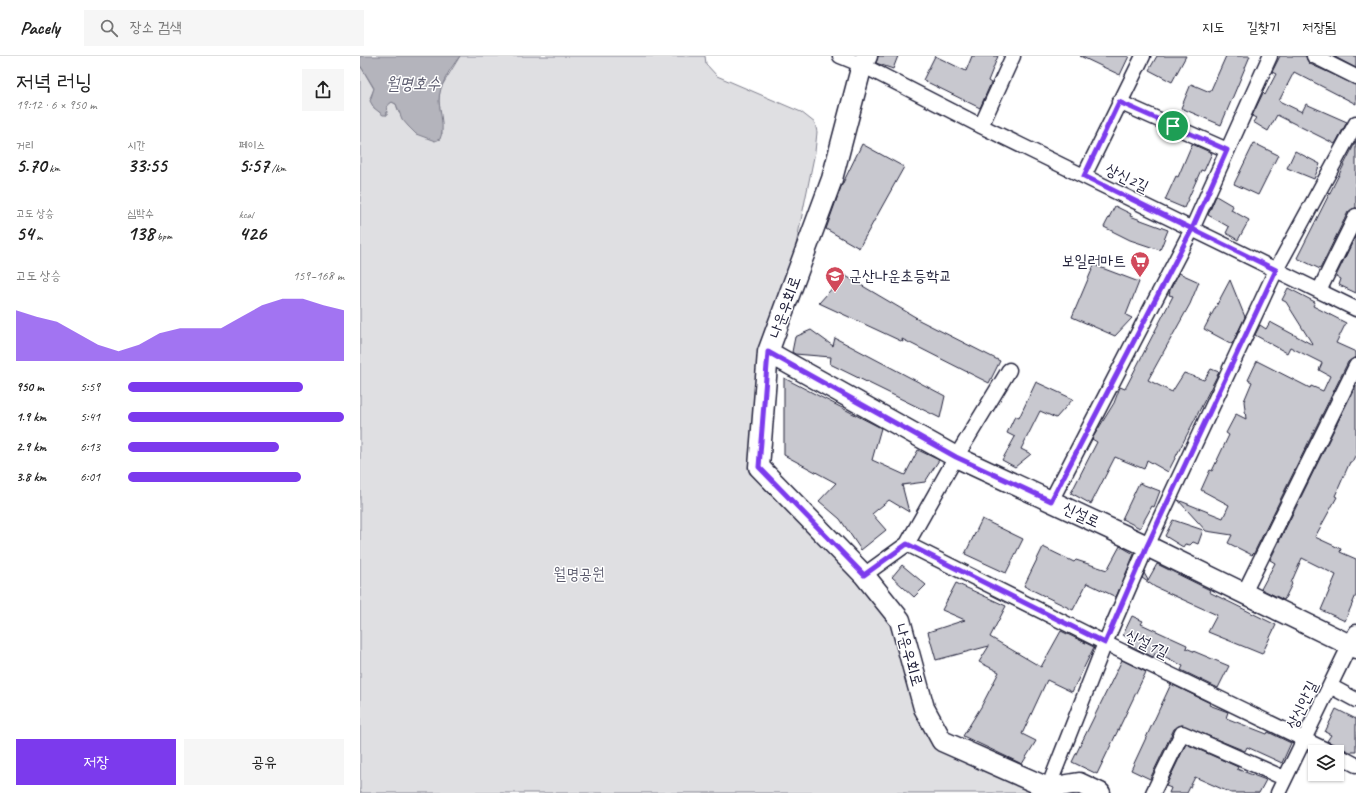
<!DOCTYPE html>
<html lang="ko">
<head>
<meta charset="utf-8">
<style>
	body { margin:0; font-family:Caveat,"Poor Story",sans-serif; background:#f6f6f6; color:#222; height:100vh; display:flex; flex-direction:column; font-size:15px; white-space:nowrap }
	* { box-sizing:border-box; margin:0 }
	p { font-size:13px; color:#767676 }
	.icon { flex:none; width:22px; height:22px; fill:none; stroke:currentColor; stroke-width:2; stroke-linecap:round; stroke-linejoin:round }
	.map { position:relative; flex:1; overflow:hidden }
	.drawer { display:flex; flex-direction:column; background:#fff; width:360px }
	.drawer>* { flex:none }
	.fabs { position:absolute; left:948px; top:689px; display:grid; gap:8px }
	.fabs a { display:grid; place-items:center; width:36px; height:36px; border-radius:0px; background:#fff; box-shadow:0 1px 3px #0004; font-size:20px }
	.pin { position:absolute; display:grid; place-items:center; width:34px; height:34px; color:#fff; margin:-17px; border:2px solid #fff; border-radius:50%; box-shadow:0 1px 4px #0007 }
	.round { display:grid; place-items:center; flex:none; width:42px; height:42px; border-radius:0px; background:#f6f6f6 }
	.head { display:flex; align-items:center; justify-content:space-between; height:68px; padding:0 16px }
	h1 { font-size:22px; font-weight:600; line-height:30px }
	.metrics { display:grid; grid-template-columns:repeat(3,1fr); gap:6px; height:68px; padding:4px 16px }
	.metrics div { display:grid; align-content:center }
	.metrics b { font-size:20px; font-weight:600 }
	.metrics small { font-size:11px; font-weight:400 }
	.metrics p { font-size:11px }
	.chart { height:112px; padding:8px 16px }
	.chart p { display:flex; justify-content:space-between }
	.chart svg { width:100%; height:72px; margin-top:4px; fill:#7c3aed; opacity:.7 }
	.action { display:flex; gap:8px; margin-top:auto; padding:8px 16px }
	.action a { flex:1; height:46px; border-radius:0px; background:#7c3aed; color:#fff; font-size:16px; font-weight:600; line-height:46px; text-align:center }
	.action a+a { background:#f6f6f6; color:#222 }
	ul { padding:0 16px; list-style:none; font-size:13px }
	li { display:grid; grid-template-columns:64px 48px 1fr; align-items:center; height:30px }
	li i { height:10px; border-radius:5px; background:#7c3aed }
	header { display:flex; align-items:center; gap:24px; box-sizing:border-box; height:56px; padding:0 20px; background:#fff; border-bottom:1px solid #e0e0e0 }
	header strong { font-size:19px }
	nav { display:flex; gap:22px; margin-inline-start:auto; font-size:14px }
	.search { width:280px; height:36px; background:#f6f6f6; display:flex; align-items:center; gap:10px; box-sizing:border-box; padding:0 14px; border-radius:0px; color:#767676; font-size:15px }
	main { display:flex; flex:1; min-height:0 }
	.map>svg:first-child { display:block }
</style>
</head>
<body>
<header>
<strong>Pacely</strong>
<div class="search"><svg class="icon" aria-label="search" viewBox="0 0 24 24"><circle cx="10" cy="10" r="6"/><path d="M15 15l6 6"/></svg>장소 검색</div>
<nav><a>지도</a><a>길찾기</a><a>저장됨</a></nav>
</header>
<main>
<section class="drawer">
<div class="head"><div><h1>저녁 러닝</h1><p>19:12 · 6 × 950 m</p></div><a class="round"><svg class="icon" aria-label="share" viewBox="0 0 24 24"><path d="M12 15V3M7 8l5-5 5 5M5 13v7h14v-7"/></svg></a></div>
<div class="metrics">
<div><p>거리</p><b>5.70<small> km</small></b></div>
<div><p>시간</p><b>33:55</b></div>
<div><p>페이스</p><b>5:57<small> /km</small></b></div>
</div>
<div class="metrics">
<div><p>고도 상승</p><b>54<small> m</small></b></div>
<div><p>심박수</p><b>138<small> bpm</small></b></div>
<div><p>kcal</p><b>426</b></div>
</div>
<div class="chart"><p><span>고도 상승</span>159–168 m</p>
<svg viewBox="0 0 160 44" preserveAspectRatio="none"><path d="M0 44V13L10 17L20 20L30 27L40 34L50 38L60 34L70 27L80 24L90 24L100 24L110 17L120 10L130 6L140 6L150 10L160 13V44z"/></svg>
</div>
<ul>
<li><b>950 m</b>5:59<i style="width:81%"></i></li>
<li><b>1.9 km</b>5:41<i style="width:100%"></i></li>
<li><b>2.9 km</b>6:13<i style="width:70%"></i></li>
<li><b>3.8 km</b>6:01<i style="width:80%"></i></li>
</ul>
<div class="action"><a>저장</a><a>공유</a></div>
</section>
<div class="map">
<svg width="996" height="737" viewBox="0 0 996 737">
	<rect width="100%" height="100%" fill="#fff"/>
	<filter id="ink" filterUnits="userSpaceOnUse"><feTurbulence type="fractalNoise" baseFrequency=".025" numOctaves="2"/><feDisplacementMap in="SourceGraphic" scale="8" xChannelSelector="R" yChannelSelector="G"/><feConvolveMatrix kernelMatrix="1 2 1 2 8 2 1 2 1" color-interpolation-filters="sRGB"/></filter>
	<g filter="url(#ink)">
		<path fill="#dfdfe2" stroke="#80808e" d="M100 0H345L346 8 357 20 441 56 455 67 457 76 455 96 425 242 405 401 412 414 529 533 545 556 573 659 585 679 709 737H0V9L14 33 10 42 20 57 27 59C27 52 25 50 32 46L36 48 39 57 82 78 79 44 80 33Z"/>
		<path fill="#b4b4bc" stroke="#7a7a88" d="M0 0H100C90 13 79 29 79 45 80 57 85 72 80 83L75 85 56 78 48 70 42 63 36 48 32 46C26 50 26 52 27 59H23L14 52 10 45 14 32 0 9Z"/>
		<path fill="#c8c8cf" stroke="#22223b" d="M518 0H538L533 13 516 7Z
			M575 0 606 15 612 0H638L628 25 631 27 620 52 563 24Z
			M720 0H769L760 19Z
			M797 0H826L812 26 789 14Z
			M866 0H890L861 69 821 52 831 28 850 36Z
			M920 0H946L947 4 950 8 996 29V48L934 16 919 45 942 56 946 48 987 66 975 88 917 59 908 75 893 66 896 62 892 60 903 37 905 39 916 18 912 16Z
			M973 0H996V12Z
			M996 85V152L992 153 988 156 960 213 937 202Z
			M894 87 918 99 898 139 874 128Z
			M502 88 544 111 499 192 466 173 481 131Z
			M832 88 852 97 844 115 841 114 824 152 805 144 816 120 818 121Z
			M935 95 960 108 954 123 927 112Z
			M856 140 873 150 871 154 889 164 878 184 866 177 869 171 848 159Z
			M755 150 771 158 770 160 808 174 800 194 770 184 744 171Z
			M996 179V237L979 229 981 223 976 220Z
			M734 209 779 226 766 259 772 262 755 280 712 261Z
			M819 217 839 226 830 248 788 324 812 336 824 317 844 324 851 313 859 316 808 416 787 404 784 413 755 401 731 448 711 437 737 386 732 383 754 347 760 331 765 333 813 240 809 239 810 234Z
			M484 219 557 262H555L640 305 629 327 542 283 543 286 459 247Z
			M870 224 885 261 872 288 844 273Z
			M928 232 955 246 953 250 986 267 976 287 996 296V302L992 303 988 306 894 497 892 499 868 487 872 479 846 475 818 444 863 462 869 449 841 434 850 414 852 415 869 379 866 377 876 358 886 363 884 345 892 326 888 324 897 305 950 332 951 330 963 335 970 320 959 314 962 307 930 291 927 297 895 279 900 269 906 273 910 266 953 289 926 246 922 244Z
			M451 274 473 290 475 282 585 340 580 362 470 308 471 301 435 298 432 296 435 281Z
			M424 322 521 372 512 404 545 419 558 394 579 404 565 426 542 429 549 456 529 444 512 458 526 474 501 494 480 463 459 445 476 427 424 399Z
			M676 326 713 343 696 362 680 355 661 393 671 398 655 411 642 404 655 381 647 377 655 360 659 362Z
			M996 329V398L992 406H990L975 440 977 441 955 481 981 493 980 496 996 503V539L985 565 961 554 976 519 942 502 931 527 932 528 924 544 901 533 915 507 910 504Z
			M779 427 800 435 794 451 792 450 780 472 762 463Z
			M622 463 663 483 646 517 605 498Z
			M813 464 843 474 838 488 833 486 830 489 825 488 823 491 805 480Z
			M760 490 774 498 756 541 727 527 713 554 664 530 683 491 714 506 716 504 747 514Z
			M797 508 850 534 849 536 916 569 902 598 848 576 857 559 795 531 782 522 784 517 788 524Z
			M542 509 566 529 554 541 532 521Z
			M596 527 646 550 630 581 681 611 701 575 734 591 712 636 687 624 662 678 676 685 662 708 603 680 621 651 639 616 619 606 629 590 576 604 568 576 605 564 582 554Z
			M772 560 783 565 781 568 827 589 826 592 869 610 858 632 821 614 823 610 796 596 793 601 769 589 772 584 763 579Z
			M762 604 786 616 737 718 712 706Z
			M811 628 850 647 849 649 868 656 866 662 907 678 908 676 931 687 922 707 887 691 885 695 822 669 814 673 790 723 771 714Z
			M976 653 996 663V696H990L967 685 971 679 965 676Z
			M826 688 878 711 877 713 906 724 899 737H871L835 721 827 737H809L811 732 806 730Z"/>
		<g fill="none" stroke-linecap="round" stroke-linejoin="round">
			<defs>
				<path id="street" d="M480 0 502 9 621 70 996 253
					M954 0 996 21
					M759 46 867 94
					M621 70 653 0
					M724 120 783 0
					M959 235 996 160
					M691 445 832 173 910 0
					M547 488 745 587 970 696
					M504 519 547 488 596 401 649 314
					M884 537 996 310
					M970 630 996 644
					M977 699 996 709
					M688 732 745 587 787 490 916 214 996 67
					M793 737 822 677 924 722
					M918 737 996 576"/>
				<path id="secondary" d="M507 0 502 9 472 123 408 296 399 411 504 519 540 564 564 652 582 685 688 732 719 727 740 737
					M408 296 596 401 787 490 996 592"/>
			</defs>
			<use href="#street" stroke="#22223b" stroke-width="17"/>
			<use href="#secondary" stroke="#22223b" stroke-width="23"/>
			<use href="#street" stroke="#fff" stroke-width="14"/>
			<use href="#secondary" stroke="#fff" stroke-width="20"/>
		</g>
	</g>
	<g fill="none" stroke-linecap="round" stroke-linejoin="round" filter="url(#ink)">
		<defs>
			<path id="route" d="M813 70 867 94 832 173 691 445 596 401 408 296 399 411 504 519 547 488 745 587 787 490 916 214 724 120 759 46 813 70"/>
		</defs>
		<use href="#route" stroke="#fff" stroke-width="8"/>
		<use href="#route" stroke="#7c3aed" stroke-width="5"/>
	</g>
	<defs>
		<symbol id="supermarket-pin" viewBox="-11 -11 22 30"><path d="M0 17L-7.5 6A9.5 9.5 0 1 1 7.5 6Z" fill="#d1495b" stroke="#fff"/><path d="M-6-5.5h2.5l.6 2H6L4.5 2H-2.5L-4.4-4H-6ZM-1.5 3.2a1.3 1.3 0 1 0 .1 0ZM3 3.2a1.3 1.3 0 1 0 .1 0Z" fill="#fff"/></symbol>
		<symbol id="school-pin" viewBox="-11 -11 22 30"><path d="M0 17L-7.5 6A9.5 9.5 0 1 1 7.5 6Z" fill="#d1495b" stroke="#fff"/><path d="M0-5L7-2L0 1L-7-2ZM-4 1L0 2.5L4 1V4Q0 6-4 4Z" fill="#fff"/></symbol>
	</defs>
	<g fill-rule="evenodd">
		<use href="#supermarket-pin" x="769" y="194" width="22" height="30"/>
		<use href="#school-pin" x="464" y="209" width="22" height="30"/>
	</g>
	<g text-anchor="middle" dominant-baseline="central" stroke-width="3" stroke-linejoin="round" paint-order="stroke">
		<g font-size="16" fill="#22223b" stroke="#fff">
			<text transform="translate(767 122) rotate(26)">상신2길</text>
			<text transform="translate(425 251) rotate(-70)">나운우회로</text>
			<text transform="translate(721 459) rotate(25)">신설로</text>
			<text transform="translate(787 588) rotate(26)">신설1길</text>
			<text transform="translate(549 599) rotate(74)">나운우회로</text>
			<text transform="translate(942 649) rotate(-64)">상신안길</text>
		</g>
		<g font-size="16" fill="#22223b" stroke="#fff" text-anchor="end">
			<text x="766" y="205">보일러마트</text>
			<text x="489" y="220" text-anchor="start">군산나운초등학교</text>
		</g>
		<g font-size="16" fill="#5b5b6d" stroke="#fff">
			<text x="219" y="518">월명공원</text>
		</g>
		<g font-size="17" font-style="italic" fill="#5c5c6f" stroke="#fff">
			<text x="53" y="27">월명호수</text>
		</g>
	</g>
</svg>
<div class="fabs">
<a><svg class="icon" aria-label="layers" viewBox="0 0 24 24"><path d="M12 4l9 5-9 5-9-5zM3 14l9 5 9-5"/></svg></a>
</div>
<div class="pin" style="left:813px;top:70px;background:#1e9e55"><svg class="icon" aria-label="arrive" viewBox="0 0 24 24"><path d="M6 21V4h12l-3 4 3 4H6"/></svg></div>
</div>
</main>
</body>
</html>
